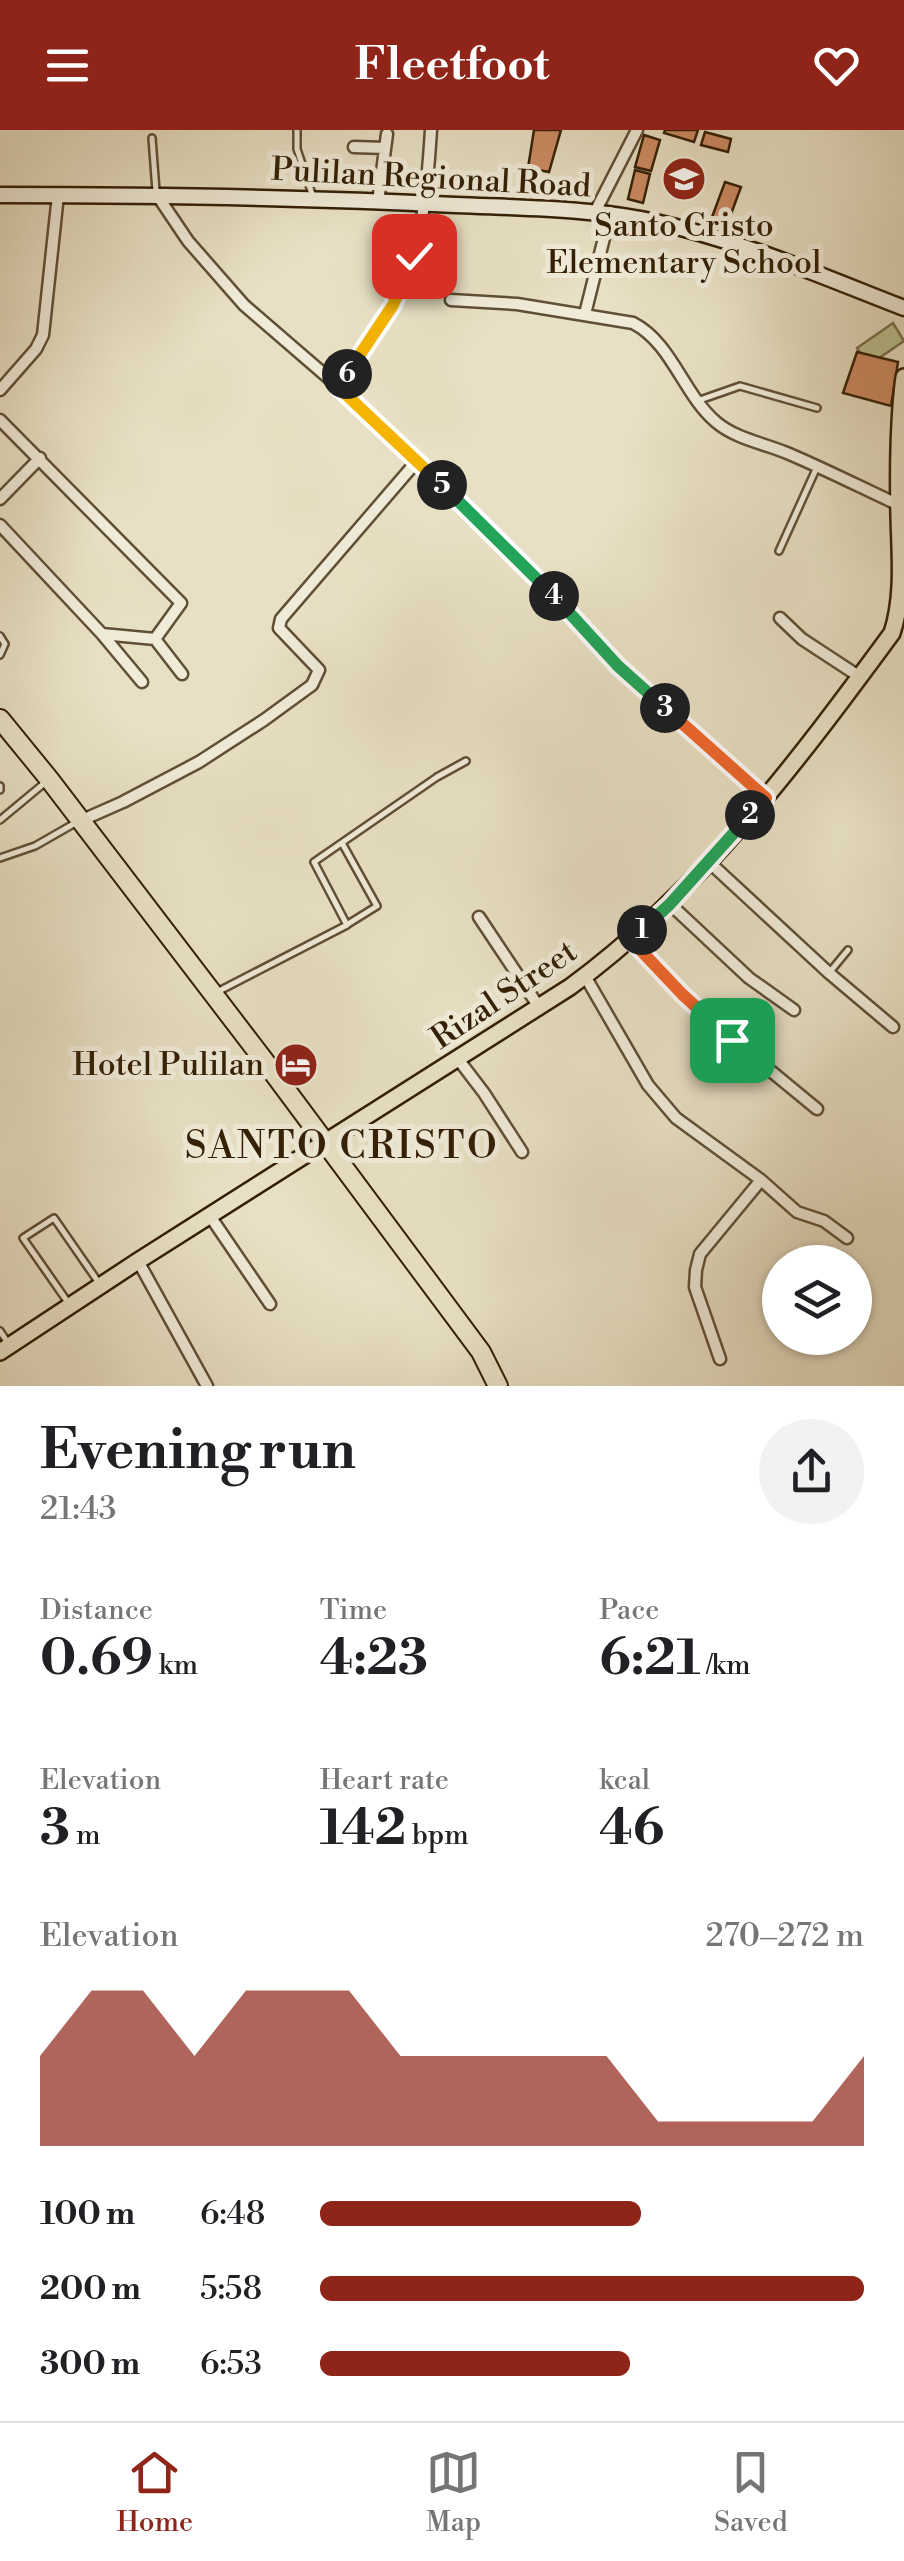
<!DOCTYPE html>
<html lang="en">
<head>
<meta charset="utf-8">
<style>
	body { margin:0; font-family:"Libre Bodoni",serif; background:#f2f2f2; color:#202124; height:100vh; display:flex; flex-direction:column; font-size:38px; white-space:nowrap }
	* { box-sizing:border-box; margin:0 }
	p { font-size:32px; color:#757577 }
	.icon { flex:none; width:55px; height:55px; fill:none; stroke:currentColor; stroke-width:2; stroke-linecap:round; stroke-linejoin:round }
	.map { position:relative; height:1256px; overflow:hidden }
	.side { display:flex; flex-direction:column; background:#fff; flex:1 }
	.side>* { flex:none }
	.tools { position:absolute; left:762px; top:1115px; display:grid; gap:20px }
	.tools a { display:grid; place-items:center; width:110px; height:110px; border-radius:50%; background:#fff; box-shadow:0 2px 8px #0004; font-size:50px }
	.pin { position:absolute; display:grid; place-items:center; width:85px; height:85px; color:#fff; margin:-42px; border-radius:20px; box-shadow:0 5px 15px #0006 }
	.km { position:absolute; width:50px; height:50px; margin:-25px; border-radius:50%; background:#222; color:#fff; font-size:28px; line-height:50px; text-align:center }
	.round { display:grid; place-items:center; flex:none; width:105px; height:105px; border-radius:52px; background:#f2f2f2 }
	.overview { display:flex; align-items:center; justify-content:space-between; height:170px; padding:0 40px }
	h1 { font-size:55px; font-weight:700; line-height:75px }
	.figures { display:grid; grid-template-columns:repeat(3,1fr); gap:15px; height:170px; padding:10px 40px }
	.figures div { display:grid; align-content:center }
	.figures b { font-size:50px; font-weight:700 }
	.figures small { font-size:28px; font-weight:400 }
	.figures p { font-size:28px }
	.chart { height:280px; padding:20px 40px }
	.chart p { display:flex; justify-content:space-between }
	.chart svg { width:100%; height:180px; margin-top:10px; fill:#8f2418; opacity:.7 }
	ul { padding:0 40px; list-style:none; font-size:32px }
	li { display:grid; grid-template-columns:160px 120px 1fr; align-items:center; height:75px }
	li i { height:25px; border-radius:12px; background:#8f2418 }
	header { display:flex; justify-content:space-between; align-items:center; height:130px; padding:0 40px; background:#8f2418; color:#fff; font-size:45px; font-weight:700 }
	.dock { display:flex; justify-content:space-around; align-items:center; height:140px; border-top:2px solid #e0e0e0; background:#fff; font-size:28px; color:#757577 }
	.dock a { display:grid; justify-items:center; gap:5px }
	.dock .on { color:#8f2418 }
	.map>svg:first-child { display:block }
</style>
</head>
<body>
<header><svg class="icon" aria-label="menu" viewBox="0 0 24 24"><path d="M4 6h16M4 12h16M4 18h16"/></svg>Fleetfoot<svg class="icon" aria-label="heart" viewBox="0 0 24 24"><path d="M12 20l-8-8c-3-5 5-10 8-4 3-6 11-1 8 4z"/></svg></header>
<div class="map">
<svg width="904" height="1256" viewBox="0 0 904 1256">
	<rect width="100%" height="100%" fill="#e8e0c4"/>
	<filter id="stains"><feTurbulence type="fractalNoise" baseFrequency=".002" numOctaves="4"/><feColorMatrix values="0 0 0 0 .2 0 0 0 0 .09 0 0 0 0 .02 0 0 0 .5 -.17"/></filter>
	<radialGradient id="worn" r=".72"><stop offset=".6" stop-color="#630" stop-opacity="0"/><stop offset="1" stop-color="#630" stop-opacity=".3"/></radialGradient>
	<path fill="#bcc190" stroke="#78704a" stroke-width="2.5" d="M893 193 904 211 869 235 857 218Z"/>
	<path fill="#cd8b63" stroke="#331f05" stroke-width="2.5" d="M534 0H561L549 42 528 38Z
		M665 0H698L694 12 664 3Z
		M705 2 731 9 728 22 701 15Z
		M644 5 660 10 651 41 635 37Z
		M635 40 650 44 643 73 628 69Z
		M725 52 741 57 724 103 708 98Z
		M857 222 898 232 891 276 843 263Z
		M297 919 312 938 295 951 280 931Z"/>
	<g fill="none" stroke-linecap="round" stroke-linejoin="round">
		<defs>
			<path id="lane" d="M297 0V19L313 67
				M152 8 156 61
				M697 271 740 256 817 278
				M779 421 817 337
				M0 506 5 514 0 525
				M0 656V660
				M0 690 47 651
				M342 713 377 776 348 794
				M0 728 35 716 77 692
				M829 843 848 820
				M219 861 347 795 314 732 437 647 466 631
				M67 1171 23 1108 54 1088 99 1153
				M0 1201 8 1213"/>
			<path id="street" d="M354 17 385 18
				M157 65 188 111 244 175 339 257 417 331 573 485 618 537 766 667
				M378 72 387 4
				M595 82 637 0
				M451 170 517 174 633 193C672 213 683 264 716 292 736 309 763 313 787 323 825 339 862 358 899 375
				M585 184 610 84
				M339 257C357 230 379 202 394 173 423 115 427 63 431 0
				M0 260 36 219 43 205 58 65
				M0 290 181 473 155 509 102 504
				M0 369 40 328
				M0 395 102 504 142 552
				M780 488 802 509 860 547
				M155 509 182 544
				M80 691 123 672 199 632 264 590 312 555 319 540 279 498 281 489 417 331
				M708 731 829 843 893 897
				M670 774 749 848 794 880
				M479 787 539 877
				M631 810 682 865 733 910 817 979
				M585 846 648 955 676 988 761 1050 797 1082 824 1091 847 1108
				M458 929 484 963 522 1022
				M210 1086 270 1174
				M138 1131 207 1256
				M720 1229 695 1157 696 1140 700 1124 761 1050"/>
			<path id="secondary" d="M0 65C152 65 304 67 456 75 524 78 594 78 660 93 744 112 824 147 904 178"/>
			<path id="primary" d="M0 1222 138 1131 570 857C699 763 798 631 892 503 904 467 900 425 899 387 898 341 898 293 904 247"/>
			<path id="highway" d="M0 589 49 649 269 937 481 1222 498 1256"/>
		</defs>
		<use href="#lane" stroke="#604f35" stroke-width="10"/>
		<use href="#street" stroke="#604f35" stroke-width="15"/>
		<use href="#secondary" stroke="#331f05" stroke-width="19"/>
		<use href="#primary" stroke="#331f05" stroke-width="20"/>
		<use href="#highway" stroke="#331f05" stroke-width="22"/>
		<use href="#lane" stroke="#f0ebd9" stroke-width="5"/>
		<use href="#street" stroke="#f0ebd9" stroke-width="10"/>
		<use href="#secondary" stroke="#f0ebd9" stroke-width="14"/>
		<use href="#primary" stroke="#e8e0c4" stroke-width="15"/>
		<use href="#highway" stroke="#e8e0c4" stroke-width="18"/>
	</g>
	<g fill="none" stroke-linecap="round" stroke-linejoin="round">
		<defs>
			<path id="split-1" d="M642 800 631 810 682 864 732 910"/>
			<path id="split-2" d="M642 800 670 774 750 685"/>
			<path id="split-3" d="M665 578 766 668 750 685"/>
			<path id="split-4" d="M554 466 618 536 665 578"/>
			<path id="split-5" d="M442 355 554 466"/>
			<path id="split-6" d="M347 244 338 257 442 355"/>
			<path id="split-7" d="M347 244 393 175 414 126"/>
		</defs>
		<use href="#split-1" stroke="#fff" stroke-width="20"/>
		<use href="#split-2" stroke="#fff" stroke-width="20"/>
		<use href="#split-3" stroke="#fff" stroke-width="20"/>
		<use href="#split-4" stroke="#fff" stroke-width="20"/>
		<use href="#split-5" stroke="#fff" stroke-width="20"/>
		<use href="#split-6" stroke="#fff" stroke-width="20"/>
		<use href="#split-7" stroke="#fff" stroke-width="20"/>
		<use href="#split-1" stroke="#f0652b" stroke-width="12"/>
		<use href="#split-2" stroke="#22a559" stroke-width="12"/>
		<use href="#split-3" stroke="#f0652b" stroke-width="12"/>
		<use href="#split-4" stroke="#22a559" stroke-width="12"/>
		<use href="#split-5" stroke="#22a559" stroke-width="12"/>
		<use href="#split-6" stroke="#f5b400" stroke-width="12"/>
		<use href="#split-7" stroke="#f5b400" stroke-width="12"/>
	</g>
	<defs>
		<symbol id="school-disc" viewBox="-11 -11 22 22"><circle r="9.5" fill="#8f2418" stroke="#f0ebd9"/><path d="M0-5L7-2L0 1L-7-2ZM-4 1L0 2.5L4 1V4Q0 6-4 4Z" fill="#fff"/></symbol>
		<symbol id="hotel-disc" viewBox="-11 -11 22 22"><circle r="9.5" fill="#8f2418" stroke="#f0ebd9"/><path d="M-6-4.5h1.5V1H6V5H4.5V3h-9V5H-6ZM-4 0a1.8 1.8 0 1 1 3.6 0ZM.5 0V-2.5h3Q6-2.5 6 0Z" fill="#fff"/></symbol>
	</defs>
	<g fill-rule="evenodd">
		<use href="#school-disc" x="659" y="24" width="50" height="50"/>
		<use href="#hotel-disc" x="271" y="910" width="50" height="50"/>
	</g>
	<g text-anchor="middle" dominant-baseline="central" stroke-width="10" stroke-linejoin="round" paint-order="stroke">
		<g font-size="32" fill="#331f05" stroke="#f0ebd9">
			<text transform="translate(431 48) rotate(3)">Pulilan Regional Road</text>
			<text transform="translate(504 865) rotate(-34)">Rizal Street</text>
		</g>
		<g font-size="32" fill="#331f05" stroke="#f0ebd9">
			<text x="684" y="96">Santo Cristo<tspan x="684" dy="37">Elementary School</tspan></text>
			<text x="264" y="935" text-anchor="end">Hotel Pulilan</text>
		</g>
		<g font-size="38" letter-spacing="2.5" fill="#331f05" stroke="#f0ebd9">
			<text x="342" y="1016">SANTO CRISTO</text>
		</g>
	</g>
	<rect width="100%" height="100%" filter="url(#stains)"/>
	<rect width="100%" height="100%" fill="url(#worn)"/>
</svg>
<div class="tools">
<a><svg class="icon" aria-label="layers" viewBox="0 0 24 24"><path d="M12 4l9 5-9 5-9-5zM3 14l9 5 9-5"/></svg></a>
</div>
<div class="pin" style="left:732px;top:910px;background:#1e9e55"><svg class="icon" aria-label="arrive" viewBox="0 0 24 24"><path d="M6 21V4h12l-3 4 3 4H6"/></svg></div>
<div class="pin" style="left:414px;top:126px;background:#d93025"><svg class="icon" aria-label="check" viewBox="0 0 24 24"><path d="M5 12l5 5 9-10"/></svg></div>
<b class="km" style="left:642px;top:800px">1</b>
<b class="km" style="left:750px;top:685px">2</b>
<b class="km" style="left:665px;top:578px">3</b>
<b class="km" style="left:554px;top:466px">4</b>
<b class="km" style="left:442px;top:355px">5</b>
<b class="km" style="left:347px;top:244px">6</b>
</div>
<section class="side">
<div class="overview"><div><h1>Evening run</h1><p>21:43</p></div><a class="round"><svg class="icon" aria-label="share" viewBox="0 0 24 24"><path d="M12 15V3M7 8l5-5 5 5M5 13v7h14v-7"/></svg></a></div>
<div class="figures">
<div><p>Distance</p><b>0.69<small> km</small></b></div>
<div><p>Time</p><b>4:23</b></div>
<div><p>Pace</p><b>6:21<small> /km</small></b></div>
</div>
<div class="figures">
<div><p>Elevation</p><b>3<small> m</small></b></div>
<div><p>Heart rate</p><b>142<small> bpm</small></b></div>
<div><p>kcal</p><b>46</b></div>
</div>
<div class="chart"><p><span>Elevation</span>270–272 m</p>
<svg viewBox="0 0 160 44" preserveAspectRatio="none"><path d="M0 44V22L10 6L20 6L30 22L40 6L50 6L60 6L70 22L80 22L90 22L100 22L110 22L120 38L130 38L140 38L150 38L160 22V44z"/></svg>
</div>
<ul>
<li><b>100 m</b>6:48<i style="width:59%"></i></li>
<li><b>200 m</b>5:58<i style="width:100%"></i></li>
<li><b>300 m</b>6:53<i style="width:57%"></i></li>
</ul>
</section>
<nav class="dock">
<a class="on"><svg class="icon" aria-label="home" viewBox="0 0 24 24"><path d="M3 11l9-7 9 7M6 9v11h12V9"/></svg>Home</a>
<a><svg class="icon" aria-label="map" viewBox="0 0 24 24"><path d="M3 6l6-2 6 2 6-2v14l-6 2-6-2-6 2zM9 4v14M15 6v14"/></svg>Map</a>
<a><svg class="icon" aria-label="saved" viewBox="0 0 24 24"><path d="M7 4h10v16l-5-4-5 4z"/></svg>Saved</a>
</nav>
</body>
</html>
